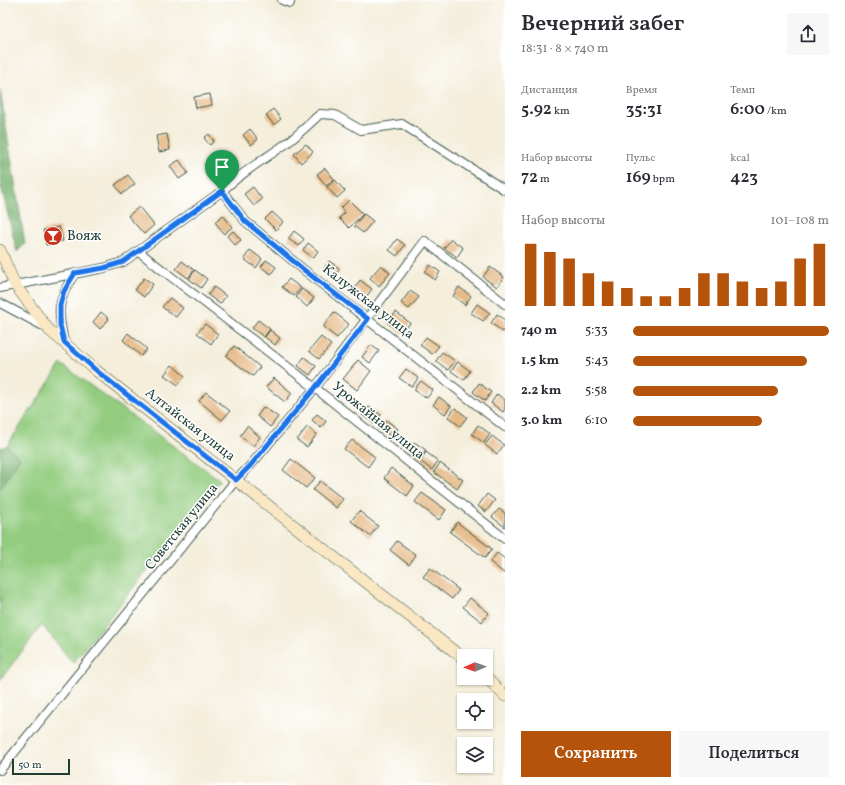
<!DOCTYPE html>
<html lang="ru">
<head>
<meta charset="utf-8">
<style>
	body { margin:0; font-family:Vollkorn,serif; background:#f7f7f7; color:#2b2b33; height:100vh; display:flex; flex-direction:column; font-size:15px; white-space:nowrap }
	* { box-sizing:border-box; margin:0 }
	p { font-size:13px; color:#7c7c81 }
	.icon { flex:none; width:22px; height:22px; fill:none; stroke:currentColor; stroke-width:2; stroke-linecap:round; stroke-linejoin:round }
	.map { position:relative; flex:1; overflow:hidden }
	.details { display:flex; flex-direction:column; background:#fff; width:340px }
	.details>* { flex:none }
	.needle { width:26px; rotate:268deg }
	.fabs { position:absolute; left:457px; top:649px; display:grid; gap:8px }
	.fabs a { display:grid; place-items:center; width:36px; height:36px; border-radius:0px; background:#fff; box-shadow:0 1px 3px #0004; font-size:20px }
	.scale { position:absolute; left:12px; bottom:10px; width:58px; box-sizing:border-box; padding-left:4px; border:2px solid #1f3d34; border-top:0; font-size:11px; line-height:14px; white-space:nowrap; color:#1f3d34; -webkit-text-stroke:3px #fff; paint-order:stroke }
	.pin { position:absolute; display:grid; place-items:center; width:34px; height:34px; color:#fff; margin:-41px -17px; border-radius:50% 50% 50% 0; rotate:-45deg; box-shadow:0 0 4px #0007 }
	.pin .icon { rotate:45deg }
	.round { display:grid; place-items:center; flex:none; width:42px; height:42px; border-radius:0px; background:#f7f7f7 }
	.summary { display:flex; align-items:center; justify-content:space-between; height:68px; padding:0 16px }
	h1 { font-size:22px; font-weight:600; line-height:30px }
	.figures { display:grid; grid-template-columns:repeat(3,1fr); gap:6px; height:68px; padding:4px 16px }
	.figures div { display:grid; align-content:center }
	.figures b { font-size:17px; font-weight:600 }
	.figures small { font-size:11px; font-weight:400 }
	.figures p { font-size:11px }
	.chart { height:112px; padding:8px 16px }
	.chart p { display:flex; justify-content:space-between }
	.chart svg { width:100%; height:72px; margin-top:4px; stroke:#b45309; stroke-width:6 }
	.button { display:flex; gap:8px; margin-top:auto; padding:8px 16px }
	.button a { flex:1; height:46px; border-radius:0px; background:#b45309; color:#fff; font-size:16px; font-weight:600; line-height:46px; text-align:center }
	.button a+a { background:#f7f7f7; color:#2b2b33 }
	ul { padding:0 16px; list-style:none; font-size:13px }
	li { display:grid; grid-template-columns:64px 48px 1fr; align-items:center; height:30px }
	li i { height:10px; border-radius:5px; background:#b45309 }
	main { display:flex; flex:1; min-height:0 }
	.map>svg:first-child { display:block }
</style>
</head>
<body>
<main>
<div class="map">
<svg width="505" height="785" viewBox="0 0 505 785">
	<rect width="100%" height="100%" fill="#fff"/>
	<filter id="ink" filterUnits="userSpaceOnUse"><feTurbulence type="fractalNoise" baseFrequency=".025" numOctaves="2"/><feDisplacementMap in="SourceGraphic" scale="8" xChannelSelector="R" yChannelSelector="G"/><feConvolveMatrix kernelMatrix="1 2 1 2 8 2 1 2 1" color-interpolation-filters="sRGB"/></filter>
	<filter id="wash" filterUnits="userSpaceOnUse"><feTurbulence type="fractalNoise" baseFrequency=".012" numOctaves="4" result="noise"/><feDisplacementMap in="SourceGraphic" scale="16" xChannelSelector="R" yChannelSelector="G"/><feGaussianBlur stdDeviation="0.9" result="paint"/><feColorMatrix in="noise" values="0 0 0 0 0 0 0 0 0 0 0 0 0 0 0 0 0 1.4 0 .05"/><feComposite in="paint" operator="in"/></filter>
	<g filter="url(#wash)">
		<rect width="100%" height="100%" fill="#f4eedb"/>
		<path fill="#93cc7f" stroke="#59845a" d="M61 364 220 480 73 663 42 625 0 680V489L20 458 7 446Z"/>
		<path fill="#76b06e" stroke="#4a7651" d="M0 90 25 244 17 252 0 182Z
			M7 446 20 458 0 489V448Z"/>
		<g id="blocks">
			<path fill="#e6ba87" d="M210 94 212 105 196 108 194 97Z
				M273 109 281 119 274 125 266 115Z
				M250 129 258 139 251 145 243 135Z
				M167 134 170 150 159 152 156 136Z
				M209 134 214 141 210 145 204 138Z
				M306 144 313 152 301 163 294 154Z
				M179 160 188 173 179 179 170 166Z
				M325 168 334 179 326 186 317 174Z
				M128 175 135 184 122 194 115 185Z
				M335 180 345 191 337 198 327 187Z
				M253 187 262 199 254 206 244 194Z
				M349 200 363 214 349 228 339 218 345 213 341 208Z
				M139 207 154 225 144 234 128 216Z
				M272 212 283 222 276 230 265 219Z
				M364 214 373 221 363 233 354 226Z
				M223 215 232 227 224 234 215 222Z
				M59 227 63 241 46 245 43 230Z
				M233 231 241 240 235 245 227 236Z
				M294 231 304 239 299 246 288 239Z
				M397 239 405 245 397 256 389 250Z
				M451 239 463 248 457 257 444 248Z
				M308 243 318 251 313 258 303 250Z
				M250 250 262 259 256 268 244 259Z
				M266 260 276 267 271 274 261 267Z
				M182 261 194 270 188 278 176 269Z
				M329 261 340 269 334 276 324 269Z
				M381 265 390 273 379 286 370 278Z
				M430 265 440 272 435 280 425 272Z
				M490 267 504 277 497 287 483 277Z
				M195 270 207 279 201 288 189 279Z
				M144 278 153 284 144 297 135 290Z
				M289 279 301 288 294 296 282 287Z
				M360 280 372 289 366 297 355 288Z
				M214 287 226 296 220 304 208 295Z
				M459 287 471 296 465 305 453 296Z
				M302 289 314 298 307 307 296 297Z
				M410 291 419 297 409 309 401 303Z
				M170 298 183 308 176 317 162 307Z
				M477 304 490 313 483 321 471 313Z
				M101 312 109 319 100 329 93 322Z
				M334 312 349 324 337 338 323 327Z
				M396 312 410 323 402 333 388 323Z
				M497 314 505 320V329L503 332 491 323Z
				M258 320 270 329 264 337 252 328Z
				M205 324 218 334 211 344 197 333Z
				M270 330 280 338 275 345 265 337Z
				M128 333 147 349 141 356 123 340Z
				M321 337 331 345 319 359 309 351Z
				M426 337 439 346 432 354 420 345Z
				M371 345 379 351 370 363 362 357Z
				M234 346 260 367 253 376 226 356Z
				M442 352 455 361 448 370 436 361Z
				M304 357 316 366 310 375 298 366Z
				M358 360 371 371 357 390 343 379Z
				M458 362 470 371 464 380 451 371Z
				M172 365 185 376 178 385 164 375Z
				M406 369 418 378 412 387 399 378Z
				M274 378 292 393 285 402 266 387Z
				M421 381 433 390 427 398 414 390Z
				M479 383 491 392 485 401 473 392Z
				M206 392 230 411 222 420 199 401Z
				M497 394 505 400V409L503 412 491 403Z
				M439 397 451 406 445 414 433 405Z
				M264 407 278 417 270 427 257 416Z
				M369 407 381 415 374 424 362 415Z
				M455 408 467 417 460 426 448 417Z
				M317 414 326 421 321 428 312 420Z
				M386 420 398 429 392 437 380 428Z
				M478 425 490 434 484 443 472 434Z
				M247 426 260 437 253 446 240 436Z
				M307 427 317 434 307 447 297 440Z
				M492 436 504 445 497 454 485 445Z
				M352 440 375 457 368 467 344 449Z
				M414 442 426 450 420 459 408 450Z
				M426 452 438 461 432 470 420 461Z
				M291 459 315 478 306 488 283 470Z
				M440 463 463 480 457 489 434 472Z
				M391 468 414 486 407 496 384 478Z
				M320 481 343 499 336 508 313 490Z
				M422 493 446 510 439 520 415 502Z
				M487 494 495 500 486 512 478 506Z
				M499 509 505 513V527L492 517Z
				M359 511 378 526 370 536 351 521Z
				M457 522 492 549 485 558 450 532Z
				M397 541 416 555 409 565 390 550Z
				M497 553 505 559V574L490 562Z
				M430 568 459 590 452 599 423 577Z
				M470 598 489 613 482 622 463 607Z"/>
		</g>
	</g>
	<g filter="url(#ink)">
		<use href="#blocks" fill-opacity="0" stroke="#3f584d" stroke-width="1"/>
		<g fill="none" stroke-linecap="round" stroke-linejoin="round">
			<defs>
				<path id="street" d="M282 0 290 3
					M222 191 245 221 304 270 505 427
					M138 251 315 388 505 539
					M0 288 104 268 123 262 222 191C242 172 265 159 287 143 299 134 309 124 320 114L335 115 361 130 402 124 505 190
					M0 303 47 328
					M64 342C57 310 57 300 75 273
					M0 770 236 480 250 466 315 388 425 241 505 304"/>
				<path id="secondary" d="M0 250 15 285 49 330 98 372 464 659
					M486 677 505 696"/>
			</defs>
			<use href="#street" stroke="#3f584d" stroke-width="10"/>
			<use href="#secondary" stroke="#3f584d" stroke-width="12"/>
			<use href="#street" stroke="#fff" stroke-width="8"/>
			<use href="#secondary" stroke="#fae7c3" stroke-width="11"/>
		</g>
	</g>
	<g fill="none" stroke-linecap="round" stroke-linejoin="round" filter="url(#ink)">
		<defs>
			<path id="route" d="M222 191 245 221 304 270 368 319 315 388 250 466 236 480 98 372 64 342 60 325V305L64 291 75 273 104 268 123 262Z"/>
		</defs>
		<use href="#route" stroke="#fff" stroke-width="8"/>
		<use href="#route" stroke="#1a73e8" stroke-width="5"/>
	</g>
	<defs>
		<symbol id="bar-disc" viewBox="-11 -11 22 22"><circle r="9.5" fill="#c8321e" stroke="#fff"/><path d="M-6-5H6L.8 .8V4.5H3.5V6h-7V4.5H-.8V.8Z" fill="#fff"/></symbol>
	</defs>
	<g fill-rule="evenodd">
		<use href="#bar-disc" x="42" y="225" width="22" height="22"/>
	</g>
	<g text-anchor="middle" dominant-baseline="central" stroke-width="3" stroke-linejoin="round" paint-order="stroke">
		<g font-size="14" fill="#1f3d34" stroke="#fff" text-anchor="start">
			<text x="67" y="236">Вояж</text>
		</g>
		<g font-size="14" fill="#1f3d34" stroke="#fff">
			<text transform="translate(368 302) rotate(38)">Калужская улица</text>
			<text transform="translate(378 421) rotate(39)">Урожайная улица</text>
			<text transform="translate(190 425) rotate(38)">Алтайская улица</text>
			<text transform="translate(182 527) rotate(-51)">Советская улица</text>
		</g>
	</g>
</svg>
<div class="fabs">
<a><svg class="needle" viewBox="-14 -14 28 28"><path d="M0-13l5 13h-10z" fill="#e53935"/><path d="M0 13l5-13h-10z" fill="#7c7c81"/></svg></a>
<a><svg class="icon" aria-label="locate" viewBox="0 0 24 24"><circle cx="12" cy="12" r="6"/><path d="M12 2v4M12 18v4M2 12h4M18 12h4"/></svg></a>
<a><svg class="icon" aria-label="layers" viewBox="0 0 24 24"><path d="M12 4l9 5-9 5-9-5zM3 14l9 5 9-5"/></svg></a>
</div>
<div class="scale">50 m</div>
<div class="pin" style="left:222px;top:191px;background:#1e9e55"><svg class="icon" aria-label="arrive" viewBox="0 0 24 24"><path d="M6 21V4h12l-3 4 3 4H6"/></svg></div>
</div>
<section class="details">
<div class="summary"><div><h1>Вечерний забег</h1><p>18:31 · 8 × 740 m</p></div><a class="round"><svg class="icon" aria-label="share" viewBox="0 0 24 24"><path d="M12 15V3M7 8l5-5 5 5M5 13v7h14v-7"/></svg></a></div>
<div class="figures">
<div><p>Дистанция</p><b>5.92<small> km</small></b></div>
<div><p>Время</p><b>35:31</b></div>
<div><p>Темп</p><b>6:00<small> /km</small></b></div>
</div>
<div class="figures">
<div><p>Набор высоты</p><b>72<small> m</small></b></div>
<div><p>Пульс</p><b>169<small> bpm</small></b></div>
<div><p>kcal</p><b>423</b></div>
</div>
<div class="chart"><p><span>Набор высоты</span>101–108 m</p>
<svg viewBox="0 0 160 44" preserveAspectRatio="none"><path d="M5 44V6M15 44V11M25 44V15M35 44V24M45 44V29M55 44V33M65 44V38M75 44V38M85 44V33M95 44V24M105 44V24M115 44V29M125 44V33M135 44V29M145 44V15M155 44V6"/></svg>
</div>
<ul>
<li><b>740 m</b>5:33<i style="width:100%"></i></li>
<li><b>1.5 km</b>5:43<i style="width:89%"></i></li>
<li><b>2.2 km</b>5:58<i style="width:74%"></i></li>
<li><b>3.0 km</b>6:10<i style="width:66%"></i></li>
</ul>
<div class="button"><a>Сохранить</a><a>Поделиться</a></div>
</section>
</main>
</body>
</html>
